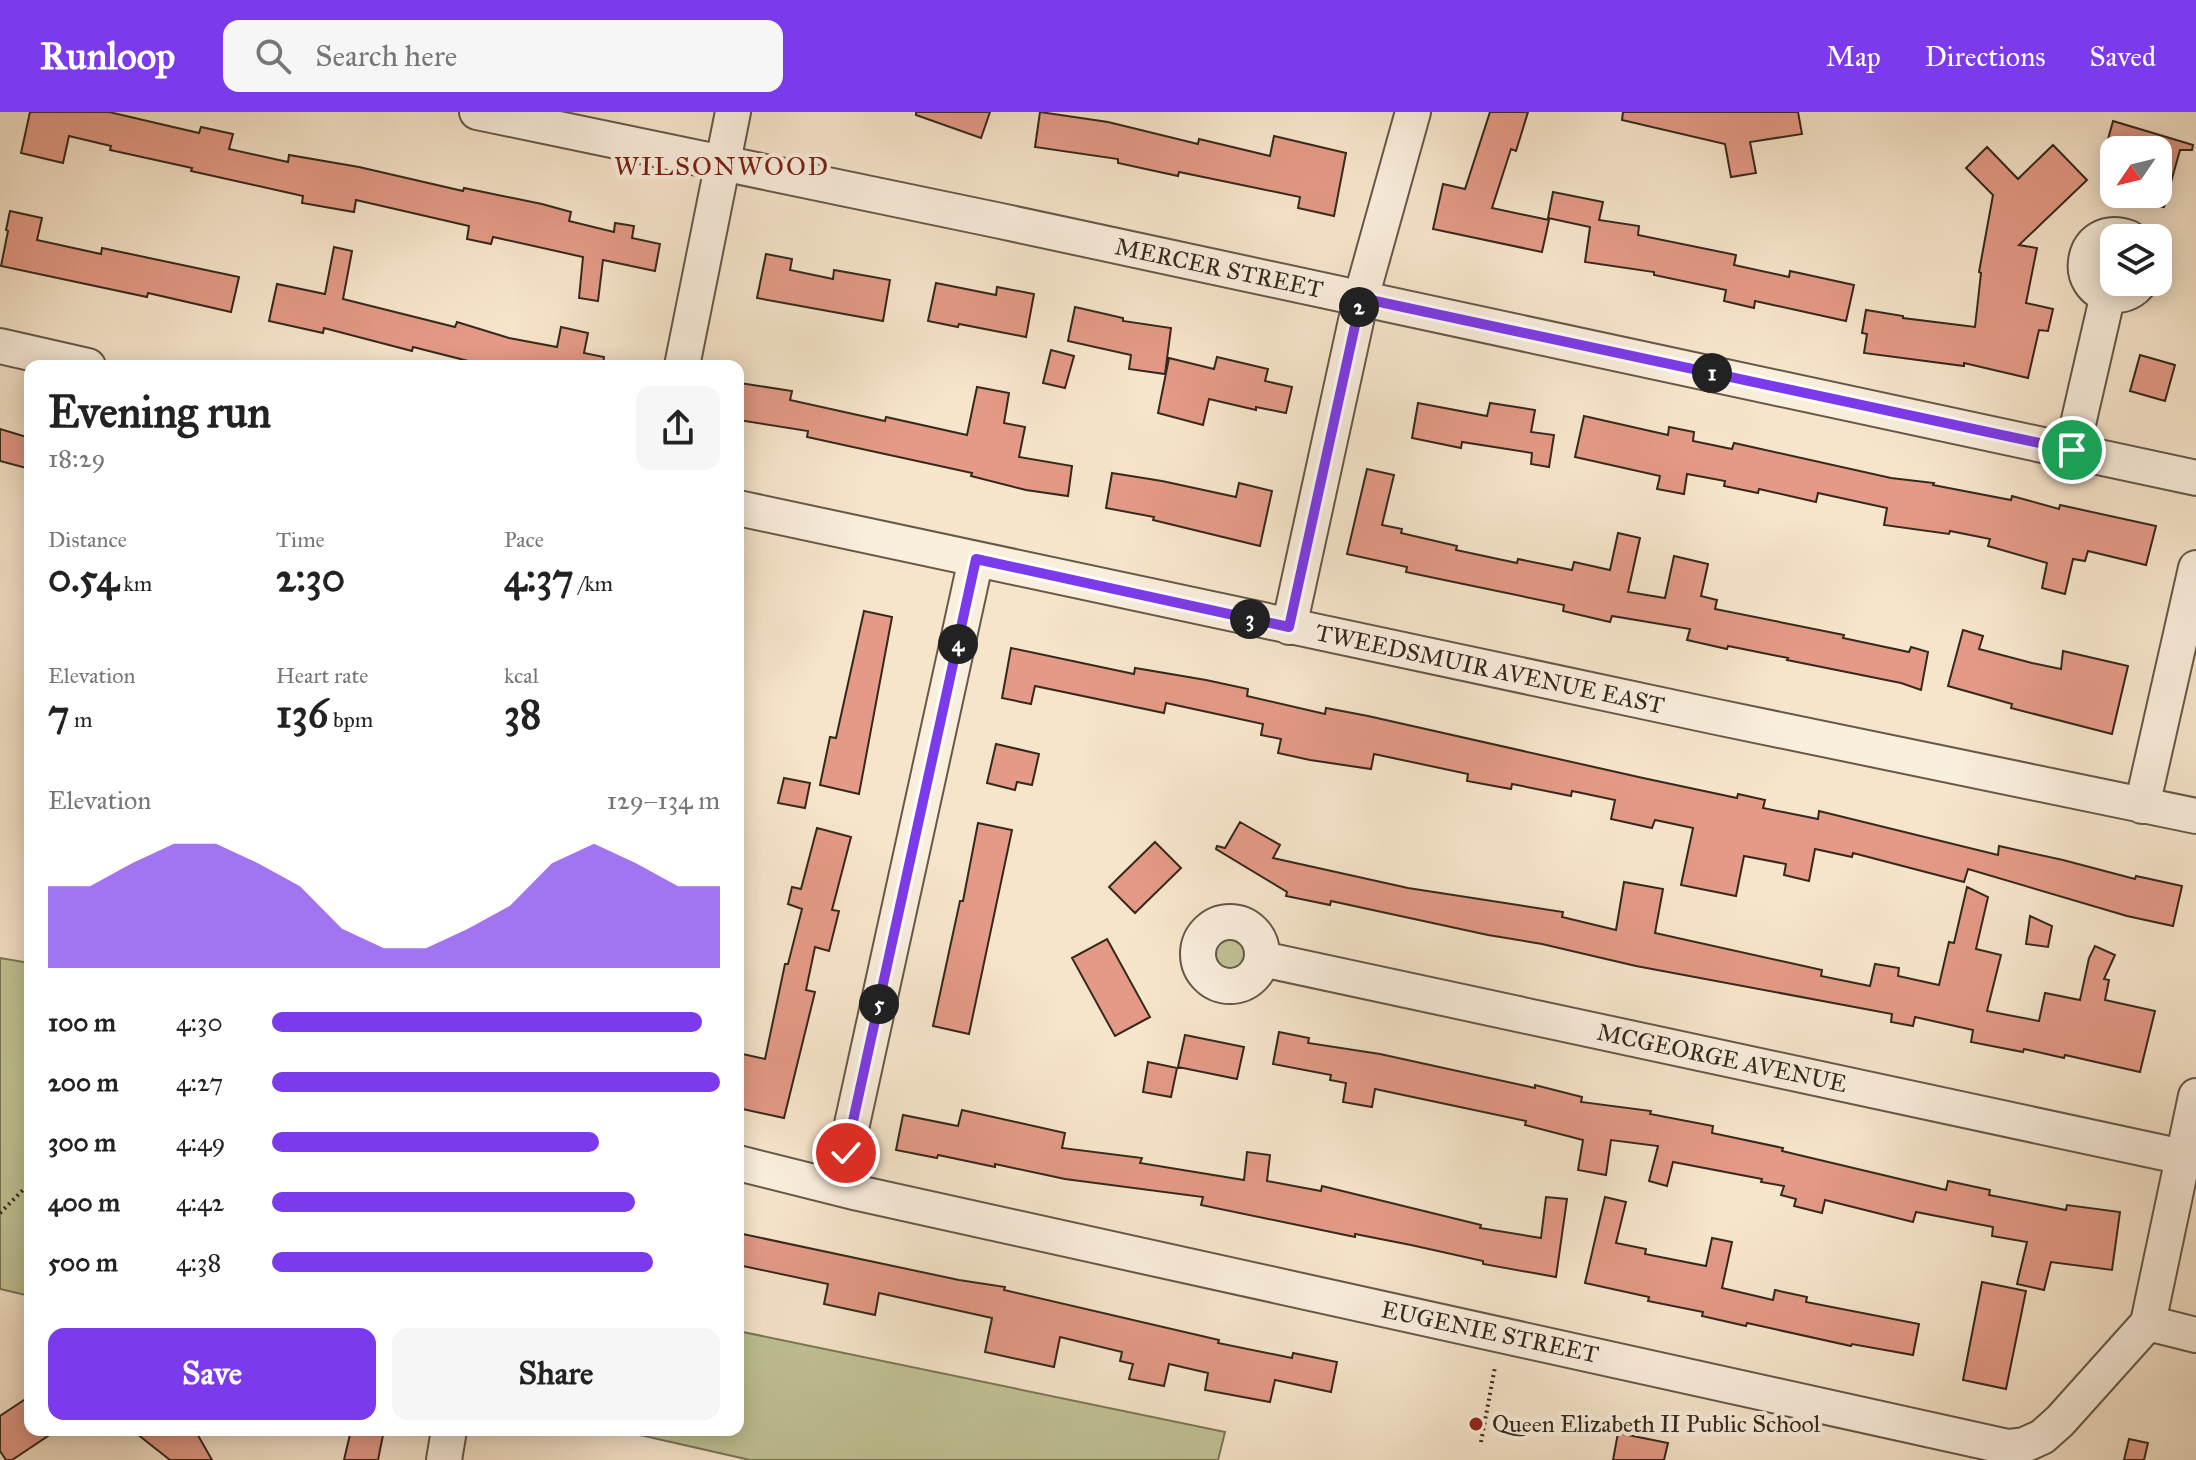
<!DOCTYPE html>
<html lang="en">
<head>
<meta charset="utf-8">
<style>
	body { margin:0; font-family:"IM FELL Great Primer",serif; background:#f6f6f6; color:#222; height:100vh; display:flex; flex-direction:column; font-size:30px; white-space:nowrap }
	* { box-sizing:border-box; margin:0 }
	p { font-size:26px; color:#767676 }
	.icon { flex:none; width:44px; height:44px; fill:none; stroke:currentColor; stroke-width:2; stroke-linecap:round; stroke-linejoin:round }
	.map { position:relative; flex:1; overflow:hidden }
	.sheet { position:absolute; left:24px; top:248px; width:720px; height:1076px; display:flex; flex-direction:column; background:#fff; border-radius:16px; box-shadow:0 4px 20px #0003 }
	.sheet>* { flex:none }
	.needle { width:52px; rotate:235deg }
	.buttons { position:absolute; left:2100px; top:24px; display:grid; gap:16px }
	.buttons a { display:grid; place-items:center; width:72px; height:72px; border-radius:16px; background:#fff; box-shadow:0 4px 20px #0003; font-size:40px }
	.pin { position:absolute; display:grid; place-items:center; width:68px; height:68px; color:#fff; margin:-34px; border:4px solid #fff; border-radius:50%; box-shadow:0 2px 8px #0007 }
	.km { position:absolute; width:40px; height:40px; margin:-20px; border-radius:50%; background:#222; color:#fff; font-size:22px; line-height:40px; text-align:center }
	.round { display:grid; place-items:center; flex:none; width:84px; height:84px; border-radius:16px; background:#f6f6f6 }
	.head { display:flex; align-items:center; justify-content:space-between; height:136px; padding:0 24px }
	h1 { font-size:44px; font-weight:700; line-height:60px }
	.metrics { display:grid; grid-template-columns:repeat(3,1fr); gap:12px; height:136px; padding:8px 24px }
	.metrics div { display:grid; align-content:center }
	.metrics b { font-size:40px; font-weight:700 }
	.metrics small { font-size:22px; font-weight:400 }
	.metrics p { font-size:22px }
	.chart { height:224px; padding:16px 24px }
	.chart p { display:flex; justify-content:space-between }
	.chart svg { width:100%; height:144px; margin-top:8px; fill:#7c3aed; opacity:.7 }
	.cta { display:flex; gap:16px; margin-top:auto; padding:16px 24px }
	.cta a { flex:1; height:92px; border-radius:16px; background:#7c3aed; color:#fff; font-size:32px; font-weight:700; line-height:92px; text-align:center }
	.cta a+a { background:#f6f6f6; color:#222 }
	ul { padding:0 24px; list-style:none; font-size:26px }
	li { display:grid; grid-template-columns:128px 96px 1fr; align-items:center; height:60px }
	li i { height:20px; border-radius:10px; background:#7c3aed }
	header { display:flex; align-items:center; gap:48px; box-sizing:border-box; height:112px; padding:0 40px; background:#7c3aed; color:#fff }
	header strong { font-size:38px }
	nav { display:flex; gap:44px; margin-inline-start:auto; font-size:28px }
	.search { width:560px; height:72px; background:#f6f6f6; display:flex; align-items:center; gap:20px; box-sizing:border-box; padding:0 28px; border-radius:16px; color:#767676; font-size:30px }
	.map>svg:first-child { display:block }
</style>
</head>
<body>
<header>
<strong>Runloop</strong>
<div class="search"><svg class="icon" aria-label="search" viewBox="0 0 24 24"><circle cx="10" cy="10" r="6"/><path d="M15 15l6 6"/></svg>Search here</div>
<nav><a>Map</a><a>Directions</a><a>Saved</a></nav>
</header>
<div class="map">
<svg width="2196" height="1348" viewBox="0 0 2196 1348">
	<rect width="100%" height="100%" fill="#f7e5cb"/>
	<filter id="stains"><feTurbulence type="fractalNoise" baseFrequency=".0025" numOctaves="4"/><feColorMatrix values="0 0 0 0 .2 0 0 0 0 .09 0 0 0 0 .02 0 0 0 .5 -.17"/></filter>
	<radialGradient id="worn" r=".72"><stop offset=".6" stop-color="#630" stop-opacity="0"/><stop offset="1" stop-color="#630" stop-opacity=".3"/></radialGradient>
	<path fill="#c1c395" stroke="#7a7658" stroke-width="2" d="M1213 841a17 17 0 1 1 34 0a17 17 0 1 1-34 0Z
		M0 846 30 851V1184L0 1177Z
		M738 1219 1225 1320 1218 1348H750L618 1318H738Z"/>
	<path fill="#e49a86" stroke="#34291c" stroke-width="2" d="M30 0H109L199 21 201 15 233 22 229 37 288 50 289 43 359 55 463 79 464 76 542 92 571 100 569 109 614 120 615 111 634 114 632 126 660 132 655 159 603 148 598 189 579 186 583 145 493 125 491 132 467 127 469 114 356 88 354 100 302 91 303 84 191 59 192 56 110 38 111 34 69 24 63 51 21 41Z
		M916 0H990L981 26 916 3Z
		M1040 0 1108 10 1198 32 1199 27 1270 44 1274 24 1346 41 1334 104 1298 96 1300 85 1179 60 1178 64 1118 51V47L1035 35Z
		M1490 0H1528L1516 39 1511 37 1492 96 1549 108 1542 140 1433 117 1443 72 1465 77Z
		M1623 0H1798L1802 22 1750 30 1756 61 1731 65 1725 32 1622 8Z
		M2113 9 2193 33 2192 38H2180L2164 95 2158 94V38H2105Z
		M2053 33 2087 68 2019 133 2037 136 2026 191 2053 197 2048 219 2039 218 2028 266 1964 251V254L1864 241 1867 222 1862 221 1866 198 1903 204V206L1975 215 1981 161 1979 160 1993 83 1966 56 1987 35 2018 67Z
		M1553 80 1603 90 1599 108 1639 114 1638 123 1736 143 1734 153 1789 165 1790 159 1854 173 1846 209 1755 189 1754 196 1724 189 1726 178 1654 163V160L1585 150 1590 115 1548 106Z
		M10 99 42 106 37 128 101 142 102 136 239 165 231 200 148 181 147 185 1 154 8 119 6 118Z
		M334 135 352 139 343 187 455 215 457 210 509 226 557 235 561 215 588 221 584 241 604 245 603 254H488L413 235 412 239 324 216 323 221 269 209 277 172 325 182Z
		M766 142 792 147 790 158 833 167 834 158 890 168 883 209 757 186Z
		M936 171 996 183 997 175 1034 182 1026 225 959 212 958 215 928 209Z
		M1075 195 1123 206V209L1171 216 1165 262 1129 257 1131 243 1068 229Z
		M1051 238 1074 244 1065 276 1043 271Z
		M2140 243 2175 253 2165 289 2130 279Z
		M1217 245 1268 257 1265 269 1292 275 1286 301 1256 295V298L1209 287 1203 313 1158 301 1169 246 1214 257Z
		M740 271 792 279 790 288 885 309 886 305 967 323 977 275 1009 281 1004 311 1025 315 1019 345 1072 354 1068 384 1026 378 971 364 972 361 807 325 808 319 738 308Z
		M1418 291 1487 304 1490 291 1535 298 1531 320 1554 323 1549 355 1531 352 1532 341 1462 330 1461 336 1412 326Z
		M1584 304 1668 323 1669 315 1694 320 1693 329 1732 337 1734 331 1891 366 1934 371 1933 373 2011 388 2012 384 2059 397 2060 393 2156 414 2146 453 2088 439 2085 449 2073 447 2065 482 2042 476 2047 451 1988 434 1990 427 1950 419 1949 422 1884 413 1887 396 1818 381 1816 390 1759 377 1758 381 1724 374 1725 369 1687 362 1684 382 1657 377 1660 364 1575 345Z
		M0 317 30 326V357L0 349Z
		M1367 357 1394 363 1382 413 1402 417 1401 421 1457 434 1456 438 1517 451 1518 447 1572 458 1574 450 1610 458 1618 421 1640 426 1628 480 1665 486 1674 444 1708 452 1701 484 1717 488 1715 497 1844 523 1843 526 1909 540 1911 535 1928 540 1921 578 1901 571 1787 548 1788 546 1728 534 1727 537 1687 528 1690 517 1612 504 1610 510 1563 499 1564 493 1449 469 1406 460 1407 455 1347 442Z
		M1112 361 1162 369 1236 385 1239 371 1272 379 1260 434 1153 408 1154 405 1106 396Z
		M864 499 892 505 859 682 820 673 830 625 836 626Z
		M1963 518 1983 524 1979 537 2032 551 2061 557 2063 539 2128 554 2112 622 2011 596 2012 592 1948 574Z
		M1011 536 1134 562 1135 556 1206 568 1248 577 1247 584 1325 602 1326 596 1368 604 1643 666 1737 686 1738 682 1765 688 1763 696 1818 707 1819 699 1998 743 1999 734 2063 748 2135 767 2136 764 2182 774 2173 814 2127 804 1968 757 1964 770 1853 741 1852 745 1815 737 1809 769 1784 763 1786 752 1744 744 1736 784 1681 773 1693 716 1655 708 1652 716 1611 707 1615 688 1572 679 1571 684 1512 672 1511 677 1467 669 1468 662 1374 642 1371 657 1310 648 1278 641 1281 627 1261 623 1263 612 1166 591 1164 601 1035 574 1031 592 1002 586Z
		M996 632 1039 642 1032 673 1017 670 1015 678 987 671Z
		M784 666 810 671 805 696 778 691Z
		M1240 710 1280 733 1273 746 1408 776 1563 800 1562 805 1616 818 1624 770 1663 777 1655 821 1822 858 1821 864 1870 874 1875 852 1899 856 1898 864 1939 873 1949 830 1954 831 1967 775 1988 785 1976 837 2001 843 1987 899 2039 909 2045 881 2080 888 2089 846 2095 834 2115 843 2104 867 2109 868 2105 888 2155 899 2140 960 2065 943 2064 946 2024 937 2023 940 1971 930 1973 918 1915 905 1913 914 1891 910 1892 902 1636 854 1542 832 1488 823 1331 789 1330 793 1286 784 1287 780 1216 737 1217 734 1225 736Z
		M978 711 1012 718 969 922 933 914 960 789H963Z
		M817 716 851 725 832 798 839 799 829 839 815 835 806 878 815 880 784 1006 738 996V941L765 947 785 852H788L802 797 788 792 792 775 801 777Z
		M1155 730 1181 756 1135 801 1109 775Z
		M2030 804 2052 814 2048 835 2026 832Z
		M1107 827 1150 905 1115 924 1072 846Z
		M1279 920 1309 926 1308 931 1380 942 1535 976V973L1582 985 1581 990 1651 999 1650 1002 1713 1014 1712 1021 1783 1036 1782 1039 1946 1078 1948 1069 1990 1078 1989 1083 2066 1098 2067 1093 2120 1100 2112 1158 2051 1150 2044 1178 2017 1172 2027 1130 1992 1124 1993 1115 1916 1100 1913 1110 1825 1088 1822 1101 1794 1094 1796 1087 1781 1083 1784 1074 1761 1070 1762 1067 1673 1050 1667 1074 1649 1069 1658 1034 1611 1028 1606 1063 1578 1058 1583 1028 1525 1013 1526 1009 1375 977 1372 995 1343 990 1346 971 1330 968 1331 963 1273 952Z
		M1185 923 1244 935 1237 967 1178 955Z
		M1148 950 1177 956 1171 985 1143 980Z
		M962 998 1065 1021 1062 1036 1142 1046 1140 1051 1244 1068 1247 1040 1270 1043 1267 1069 1321 1079 1322 1074 1481 1113 1480 1116 1541 1126 1546 1085 1567 1087 1556 1165 1483 1152V1149L1411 1133 1355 1122V1125L1201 1093 1203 1085 1065 1067 995 1052V1055L938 1043 937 1046 896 1038 903 1003 958 1014Z
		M1605 1085 1626 1090 1616 1131 1646 1137 1645 1142 1706 1154 1712 1126 1732 1130 1722 1176 1773 1188 1775 1178 1807 1185 1806 1190 1919 1212 1913 1243 1852 1232 1851 1234 1747 1211 1746 1214 1702 1204 1703 1200 1648 1189 1649 1185 1585 1171Z
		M738 1121 959 1168 1005 1175 1004 1178 1219 1228 1218 1231 1292 1246 1293 1241 1337 1250 1331 1280 1275 1268 1270 1290 1205 1278 1208 1261 1169 1252 1164 1274 1129 1267 1133 1252 1120 1249 1122 1240 1060 1225 1054 1255 985 1240 992 1206 879 1181 875 1203 824 1192 828 1172 738 1153Z
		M1982 1170 2026 1179 2006 1277 1963 1268Z
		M30 1284V1318H57L12 1348H6L0 1339V1304Z
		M132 1318H195L212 1348H170Z
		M351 1318H384L378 1348H344Z
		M1618 1321 1668 1331 1664 1348H1613Z
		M2129 1327 2148 1331 2144 1348H2124Z"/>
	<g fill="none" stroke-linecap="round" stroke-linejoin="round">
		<defs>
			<path id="minor" d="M477 0 996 108 2196 366
				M2129 126C2081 108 2069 179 2113 183 2124 184 2134 179 2140 170
				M0 234 88 254
				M682 254 733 0
				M2072 338 2108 182
				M738 396 1717 605 2196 704
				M1289 515 1361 186 1413 0
				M2142 694 2196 456
				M1198 842a32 32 0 1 1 64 0a32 32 0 1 1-64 0Z
				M1262 847 2183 1045
				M738 1051 858 1081 2008 1335 2024 1333 2042 1325 2060 1309 2148 1211 2196 984
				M838 1076 976 447
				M2148 1211 2196 1223
				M444 1348 449 1318"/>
		</defs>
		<use href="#minor" stroke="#655848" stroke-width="38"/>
		<path stroke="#34291c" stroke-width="4" stroke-dasharray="2 4" stroke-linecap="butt" d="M0 1101 30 1071
			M1481 1330 1495 1255"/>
		<use href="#minor" stroke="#faeedd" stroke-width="34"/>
	</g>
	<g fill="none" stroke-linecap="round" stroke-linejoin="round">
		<defs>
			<path id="route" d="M846 1041 976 447 1289 515 1361 186 2072 338"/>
		</defs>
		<use href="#route" stroke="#fff" stroke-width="16"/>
		<use href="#route" stroke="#7c3aed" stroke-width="10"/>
	</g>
	<circle fill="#8f2418" stroke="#faeedd" stroke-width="3" cx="1476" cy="1312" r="8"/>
	<g text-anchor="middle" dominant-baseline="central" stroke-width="8" stroke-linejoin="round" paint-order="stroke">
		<g font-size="24" fill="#34291c" stroke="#faeedd">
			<text transform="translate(1219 156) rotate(12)">MERCER STREET</text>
			<text transform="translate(1490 557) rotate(12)">TWEEDSMUIR AVENUE EAST</text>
			<text transform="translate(1722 946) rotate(12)">MCGEORGE AVENUE</text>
			<text transform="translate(1490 1220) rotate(12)">EUGENIE STREET</text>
		</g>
		<g font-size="24" fill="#34291c" stroke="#faeedd" text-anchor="start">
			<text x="1492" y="1312">Queen Elizabeth II Public School</text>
		</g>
		<g font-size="26" letter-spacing="2" fill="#7a1f14" stroke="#faeedd">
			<text x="722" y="54">WILSONWOOD</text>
		</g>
	</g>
	<rect width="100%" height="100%" filter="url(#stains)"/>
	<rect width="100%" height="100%" fill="url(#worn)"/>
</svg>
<div class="buttons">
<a><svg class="needle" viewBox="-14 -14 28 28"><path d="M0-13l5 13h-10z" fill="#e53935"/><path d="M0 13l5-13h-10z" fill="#767676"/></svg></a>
<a><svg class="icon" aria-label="layers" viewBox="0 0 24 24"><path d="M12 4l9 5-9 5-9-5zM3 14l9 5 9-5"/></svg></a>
</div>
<div class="pin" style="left:2072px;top:338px;background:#1e9e55"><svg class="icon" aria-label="arrive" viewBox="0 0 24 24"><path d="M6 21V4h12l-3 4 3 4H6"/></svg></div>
<div class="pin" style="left:846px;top:1041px;background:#d93025"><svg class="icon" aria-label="check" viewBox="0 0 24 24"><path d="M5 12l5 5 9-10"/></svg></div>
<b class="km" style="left:1712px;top:261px">1</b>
<b class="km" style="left:1359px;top:195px">2</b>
<b class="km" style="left:1250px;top:507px">3</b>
<b class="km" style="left:958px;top:532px">4</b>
<b class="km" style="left:879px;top:892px">5</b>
<section class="sheet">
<div class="head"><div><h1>Evening run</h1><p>18:29</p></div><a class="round"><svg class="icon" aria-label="share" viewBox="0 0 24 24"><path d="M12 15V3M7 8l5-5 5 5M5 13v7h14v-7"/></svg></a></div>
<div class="metrics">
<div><p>Distance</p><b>0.54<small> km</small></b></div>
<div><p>Time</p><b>2:30</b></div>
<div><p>Pace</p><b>4:37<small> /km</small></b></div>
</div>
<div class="metrics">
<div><p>Elevation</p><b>7<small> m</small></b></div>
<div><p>Heart rate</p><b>136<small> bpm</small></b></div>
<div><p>kcal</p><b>38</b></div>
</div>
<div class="chart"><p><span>Elevation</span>129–134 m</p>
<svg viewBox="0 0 160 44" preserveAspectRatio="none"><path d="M0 44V19L10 19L20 12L30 6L40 6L50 12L60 19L70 32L80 38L90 38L100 32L110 25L120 12L130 6L140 12L150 19L160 19V44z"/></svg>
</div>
<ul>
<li><b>100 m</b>4:30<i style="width:96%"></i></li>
<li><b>200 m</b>4:27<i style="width:100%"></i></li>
<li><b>300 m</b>4:49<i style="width:73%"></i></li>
<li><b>400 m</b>4:42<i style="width:81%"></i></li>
<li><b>500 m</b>4:38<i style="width:85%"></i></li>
</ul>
<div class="cta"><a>Save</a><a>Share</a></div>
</section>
</div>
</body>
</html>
